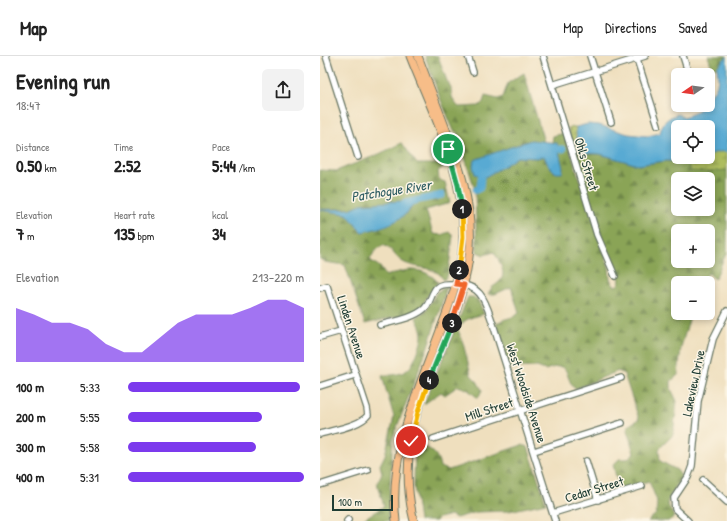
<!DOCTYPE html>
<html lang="en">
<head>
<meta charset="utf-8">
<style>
	body { margin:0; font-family:"Patrick Hand",sans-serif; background:#f2f2f2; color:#222; height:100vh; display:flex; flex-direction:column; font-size:15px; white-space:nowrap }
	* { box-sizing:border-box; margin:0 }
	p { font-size:13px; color:#767676 }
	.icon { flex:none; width:22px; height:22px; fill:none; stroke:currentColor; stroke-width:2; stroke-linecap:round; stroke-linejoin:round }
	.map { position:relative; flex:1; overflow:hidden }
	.panel { display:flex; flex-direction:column; background:#fff; width:320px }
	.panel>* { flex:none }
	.needle { width:26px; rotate:257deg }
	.controls { position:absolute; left:351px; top:12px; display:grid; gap:8px }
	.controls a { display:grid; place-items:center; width:44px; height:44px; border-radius:6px; background:#fff; box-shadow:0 2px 6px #0003; font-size:20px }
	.scale { position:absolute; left:12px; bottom:10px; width:61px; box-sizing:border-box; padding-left:4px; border:2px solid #1f3d34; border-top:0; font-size:11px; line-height:14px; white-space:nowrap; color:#1f3d34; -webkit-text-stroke:3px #fcf5e5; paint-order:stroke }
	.pin { position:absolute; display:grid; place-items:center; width:34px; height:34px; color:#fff; margin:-17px; border:2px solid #fff; border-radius:50%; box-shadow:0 1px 4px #0007 }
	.km { position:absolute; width:20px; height:20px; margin:-10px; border-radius:50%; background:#222; color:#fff; font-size:11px; line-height:20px; text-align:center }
	.round { display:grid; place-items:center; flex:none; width:42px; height:42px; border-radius:6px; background:#f2f2f2 }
	.overview { display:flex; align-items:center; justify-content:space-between; height:68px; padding:0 16px }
	h1 { font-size:22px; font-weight:800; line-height:30px }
	.stats { display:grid; grid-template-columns:repeat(3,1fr); gap:6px; height:68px; padding:4px 16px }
	.stats div { display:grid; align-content:center }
	.stats b { font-size:17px; font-weight:800 }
	.stats small { font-size:11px; font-weight:400 }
	.stats p { font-size:11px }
	.chart { height:112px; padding:8px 16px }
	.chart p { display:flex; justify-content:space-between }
	.chart svg { width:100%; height:72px; margin-top:4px; fill:#7c3aed; opacity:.7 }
	ul { padding:0 16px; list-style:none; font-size:13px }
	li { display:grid; grid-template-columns:64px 48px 1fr; align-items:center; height:30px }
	li i { height:10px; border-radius:5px; background:#7c3aed }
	header { display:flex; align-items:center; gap:24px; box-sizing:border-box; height:56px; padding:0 20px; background:#fff; border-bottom:1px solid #e0e0e0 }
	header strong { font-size:19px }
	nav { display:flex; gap:22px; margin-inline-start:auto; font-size:14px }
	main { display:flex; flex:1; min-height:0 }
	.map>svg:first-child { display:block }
</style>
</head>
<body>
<header>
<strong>Map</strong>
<nav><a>Map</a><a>Directions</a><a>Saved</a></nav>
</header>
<main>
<section class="panel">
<div class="overview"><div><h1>Evening run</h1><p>18:47</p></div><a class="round"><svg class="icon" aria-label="share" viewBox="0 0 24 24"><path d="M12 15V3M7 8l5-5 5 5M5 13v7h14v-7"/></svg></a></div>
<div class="stats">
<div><p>Distance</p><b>0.50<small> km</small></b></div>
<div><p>Time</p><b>2:52</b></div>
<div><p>Pace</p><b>5:44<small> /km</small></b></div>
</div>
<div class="stats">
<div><p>Elevation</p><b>7<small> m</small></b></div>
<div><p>Heart rate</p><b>135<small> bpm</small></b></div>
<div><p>kcal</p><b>34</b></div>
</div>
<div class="chart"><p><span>Elevation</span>213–220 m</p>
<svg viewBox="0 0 160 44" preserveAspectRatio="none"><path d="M0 44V11L10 15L20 20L30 20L40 24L50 33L60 38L70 38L80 29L90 20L100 15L110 15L120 15L130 11L140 6L150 6L160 11V44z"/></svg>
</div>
<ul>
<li><b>100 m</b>5:33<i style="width:98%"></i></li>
<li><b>200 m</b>5:55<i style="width:76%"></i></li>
<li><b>300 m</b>5:58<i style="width:73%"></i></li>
<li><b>400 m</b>5:31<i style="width:100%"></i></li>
</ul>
</section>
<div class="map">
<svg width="407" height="465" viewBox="0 0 407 465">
	<defs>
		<pattern id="grass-dots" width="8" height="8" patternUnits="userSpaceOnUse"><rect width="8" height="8" fill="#aebd5f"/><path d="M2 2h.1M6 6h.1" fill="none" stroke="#8d9b4f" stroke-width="1.8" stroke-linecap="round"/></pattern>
		<pattern id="forest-firs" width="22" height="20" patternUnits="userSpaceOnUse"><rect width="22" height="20" fill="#8aa456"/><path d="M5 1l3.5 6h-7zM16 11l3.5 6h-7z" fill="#708748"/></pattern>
		<pattern id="wetland-marsh" width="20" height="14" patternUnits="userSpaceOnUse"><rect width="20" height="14" fill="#aebd5f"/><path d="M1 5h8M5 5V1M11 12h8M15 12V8" fill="none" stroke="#8d9b4f"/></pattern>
	</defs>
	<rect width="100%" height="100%" fill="#fcf5e5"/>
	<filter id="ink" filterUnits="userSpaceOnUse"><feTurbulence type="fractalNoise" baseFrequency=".025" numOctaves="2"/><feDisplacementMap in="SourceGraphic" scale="8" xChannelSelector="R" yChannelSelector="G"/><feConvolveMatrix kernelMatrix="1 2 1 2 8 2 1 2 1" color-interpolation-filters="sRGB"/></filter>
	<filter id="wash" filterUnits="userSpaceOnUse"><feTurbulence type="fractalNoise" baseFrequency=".012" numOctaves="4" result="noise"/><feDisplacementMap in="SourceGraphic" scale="16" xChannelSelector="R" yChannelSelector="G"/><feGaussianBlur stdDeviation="0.9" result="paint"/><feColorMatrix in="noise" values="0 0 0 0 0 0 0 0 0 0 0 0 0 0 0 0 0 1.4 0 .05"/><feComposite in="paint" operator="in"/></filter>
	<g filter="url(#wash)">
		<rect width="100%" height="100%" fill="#efdfbe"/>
		<path fill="url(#grass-dots)" stroke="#667d4a" d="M256 71 257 87 263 97 256 98 248 72Z"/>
		<path fill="url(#forest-firs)" stroke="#547045" fill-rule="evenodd" d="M105 0H118L127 25C135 34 127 40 139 51L159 50 163 46 165 40 178 43 183 41 188 27 204 17 224 86 211 84 155 104 165 121 184 110 197 101 217 102 225 100 228 109 237 87H232L233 80 244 77 289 211 290 223 294 230 298 229 300 224 279 176 256 98H280L318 109 345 105H351L353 100H358V101H365L371 115 407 114V198L405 200 395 223 388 217 382 227H358V257H371L361 291 358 319 351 325V333L357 345 353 379 339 393 340 405 357 414 361 420C358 430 350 437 347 447L354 461 348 465H328L336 458 337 445 329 425 300 434 297 432V424L293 409 299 403H307L314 397 307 374 308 370 319 363 304 318 298 315 255 333C242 318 253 304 225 314L217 311 190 312 176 268C182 262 193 263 199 257L191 231 175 238H168C173 228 173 232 179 226 188 218 179 205 174 196L164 199 157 196 155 134 137 76 134 75 120 42ZM358 123H388V153H358ZM358 175H388V205H358Z
			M388 0H407V1L397 11 392 12Z
			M82 87 97 108H127L118 115 119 124 125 126 130 147 106 154 113 178 121 179 129 176 133 180 128 218 124 224C122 222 120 218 118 217 112 212 93 211 85 207 74 202 75 194 63 189L54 196 50 204 60 211 66 220C86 213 102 209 118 226L106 242 103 249 93 257 45 268 25 209 5 206 0 203V154L27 158 39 173H56L75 165 89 156 94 145 41 148 30 153H0V114L16 115 57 99Z
			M127 231 107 293 73 381 68 460 69 465H42L45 462 64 450 57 427 62 417 60 409 65 399 74 361 62 320C70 319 81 319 87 314 93 311 102 287 102 280 102 273 99 268 96 262L106 254 117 236Z
			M148 241H152L158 244 164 258C153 261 143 262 138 274L143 287 151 319 157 325 162 334 158 342 147 333 138 330 125 339 121 336 104 348Z
			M95 388C109 391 118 396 120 411L129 414 202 389 208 391 226 447 189 455 157 456 136 462 131 459 119 462 116 465H99L94 430Z"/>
		<path fill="url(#wetland-marsh)" stroke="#667d4a" d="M407 82V114L386 116 371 115 365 101H388Z"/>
		<path fill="#58aad3" stroke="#3c7484" d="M406 1H407V97C397 92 384 103 375 107L372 103 366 105 365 101H388V71H358V100H353L352 105H345L318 109 280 98 263 97 257 87 256 71 268 68 279 69 308 78 328 80 340 77C342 66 348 61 358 58L363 61C371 59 378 56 383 49H388C388 36 394 38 397 28 399 23 397 16 397 11Z
			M211 84 237 87 243 112 242 117H236L228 109 224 100 217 102 197 101 184 110 165 121 155 118 153 110 154 104Z
			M82 145H94C88 165 61 172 42 176L39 173 27 158 0 154 30 153 41 148Z"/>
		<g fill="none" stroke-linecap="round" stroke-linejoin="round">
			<path stroke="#58aad3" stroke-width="7" d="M229 93H243
				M156 134 160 132 162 114 165 112
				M85 147 122 139"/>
		</g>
	</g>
	<g filter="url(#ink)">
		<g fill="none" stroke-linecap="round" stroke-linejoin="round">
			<defs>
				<path id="minor" d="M6 0 38 101
					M148 0 153 16
					M223 0 277 179 295 220
					M270 0 291 66
					M316 0 338 69
					M363 0 369 19
					M232 29 325 0
					M0 232 7 230 47 352 48 359C40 370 13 374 0 378
					M60 269C74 265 92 263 104 253 110 248 111 238 116 232 121 227 128 228 134 228 162 228 165 245 173 268L235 465
					M0 281 21 275
					M0 330 35 319
					M113 383 301 322
					M214 395 302 367
					M266 405 278 444
					M383 424 407 446
					M0 429 48 414
					M233 457 322 430
					M27 465 28 464
					M368 465 355 453 354 442 368 421 372 410 378 345 393 283 407 255"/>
				<path id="major" d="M76 465C68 397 98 335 121 272 132 243 142 214 143 182 145 117 113 59 90 0
					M94 465C85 429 87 390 98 354 115 300 146 249 150 191 153 147 139 108 124 68 115 45 107 23 98 0"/>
			</defs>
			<use href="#minor" stroke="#687664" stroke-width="8"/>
			<use href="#major" stroke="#687664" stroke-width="9"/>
			<use href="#minor" stroke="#fff" stroke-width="5.5"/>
			<use href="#major" stroke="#f7bd88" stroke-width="7"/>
		</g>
	</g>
	<g fill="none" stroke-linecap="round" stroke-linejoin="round" filter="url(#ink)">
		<defs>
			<path id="split-1" d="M128 93 138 129 142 153"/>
			<path id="split-2" d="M139 214 143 181 142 153"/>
			<path id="split-3" d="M132 267 144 229 136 228 139 214"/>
			<path id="split-4" d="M109 324 132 267"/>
			<path id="split-5" d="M91 385 98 356 109 324"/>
		</defs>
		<use href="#split-1" stroke="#fff" stroke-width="8"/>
		<use href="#split-2" stroke="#fff" stroke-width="8"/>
		<use href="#split-3" stroke="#fff" stroke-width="8"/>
		<use href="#split-4" stroke="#fff" stroke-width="8"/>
		<use href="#split-5" stroke="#fff" stroke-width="8"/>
		<use href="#split-1" stroke="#22a559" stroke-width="5"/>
		<use href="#split-2" stroke="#f5b400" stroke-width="5"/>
		<use href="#split-3" stroke="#f0652b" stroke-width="5"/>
		<use href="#split-4" stroke="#22a559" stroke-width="5"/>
		<use href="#split-5" stroke="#f5b400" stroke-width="5"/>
	</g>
	<g text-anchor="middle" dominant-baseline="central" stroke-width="3" stroke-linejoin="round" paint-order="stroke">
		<g font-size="13" fill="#1f3d34" stroke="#fcf5e5">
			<text transform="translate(267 108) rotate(73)">Ohls Street</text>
			<text transform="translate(32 271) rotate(72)">Linden Avenue</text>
			<text transform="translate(373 327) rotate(-78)">Lakeview Drive</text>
			<text transform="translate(207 337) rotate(72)">West Woodside Avenue</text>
			<text transform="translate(169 353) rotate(-18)">Mill Street</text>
			<text transform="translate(274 433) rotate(-17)">Cedar Street</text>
		</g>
		<g font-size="14" font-style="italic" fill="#305e64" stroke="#fcf5e5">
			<text transform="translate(71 134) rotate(-9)">Patchogue River</text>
		</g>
	</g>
</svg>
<div class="controls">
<a><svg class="needle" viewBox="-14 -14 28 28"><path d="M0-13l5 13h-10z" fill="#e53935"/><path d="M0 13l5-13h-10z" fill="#767676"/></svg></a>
<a><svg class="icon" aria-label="locate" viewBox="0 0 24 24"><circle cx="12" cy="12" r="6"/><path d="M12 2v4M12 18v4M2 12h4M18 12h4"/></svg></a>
<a><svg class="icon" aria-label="layers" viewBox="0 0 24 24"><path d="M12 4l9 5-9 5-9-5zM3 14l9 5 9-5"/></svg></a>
<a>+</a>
<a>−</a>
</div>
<div class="scale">100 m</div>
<div class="pin" style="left:128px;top:93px;background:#1e9e55"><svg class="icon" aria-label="arrive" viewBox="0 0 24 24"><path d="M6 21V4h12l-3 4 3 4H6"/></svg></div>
<div class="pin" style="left:91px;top:385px;background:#d93025"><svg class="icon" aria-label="check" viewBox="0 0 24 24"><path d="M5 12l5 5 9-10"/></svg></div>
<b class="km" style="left:142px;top:153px">1</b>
<b class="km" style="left:139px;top:214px">2</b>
<b class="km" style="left:132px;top:267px">3</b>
<b class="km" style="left:109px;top:324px">4</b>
</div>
</main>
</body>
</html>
